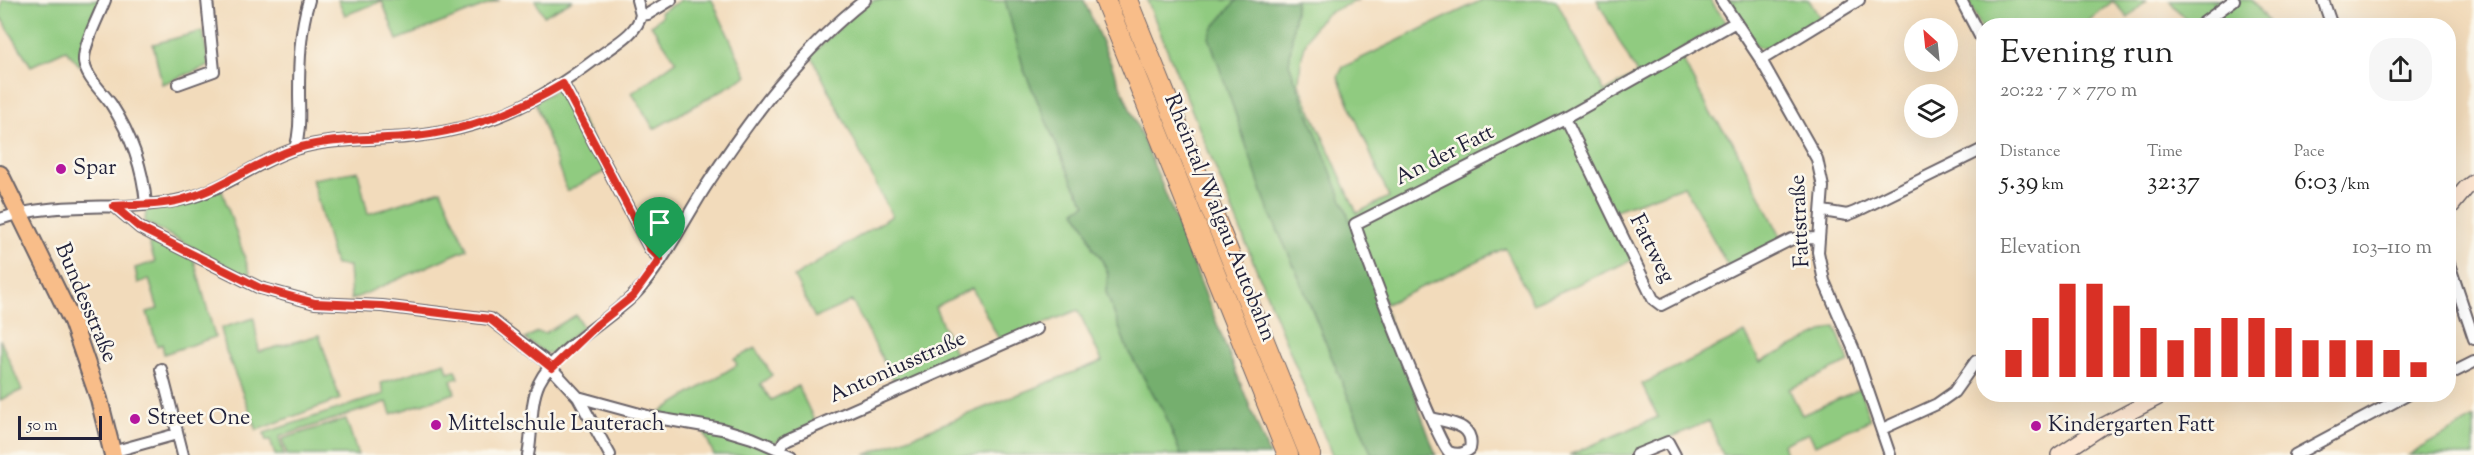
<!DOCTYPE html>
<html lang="en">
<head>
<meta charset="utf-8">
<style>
	body { margin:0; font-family:"Sorts Mill Goudy",serif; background:#f6f6f6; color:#222; height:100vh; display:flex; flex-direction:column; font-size:22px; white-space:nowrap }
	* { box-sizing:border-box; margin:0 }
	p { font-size:20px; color:#767676 }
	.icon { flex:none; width:33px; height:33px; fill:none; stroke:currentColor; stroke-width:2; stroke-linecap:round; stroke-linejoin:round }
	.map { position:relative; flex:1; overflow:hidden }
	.drawer { position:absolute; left:1976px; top:18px; width:480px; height:384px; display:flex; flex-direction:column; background:#fff; border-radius:24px; box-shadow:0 6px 24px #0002 }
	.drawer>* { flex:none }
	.needle { width:39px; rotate:333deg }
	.tools { position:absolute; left:1904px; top:18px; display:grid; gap:12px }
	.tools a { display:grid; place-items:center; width:54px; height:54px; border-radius:50%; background:#fff; box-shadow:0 6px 24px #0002; font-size:30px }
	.scale { position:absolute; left:18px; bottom:15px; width:84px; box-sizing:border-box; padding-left:6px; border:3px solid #22223b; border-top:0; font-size:16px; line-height:21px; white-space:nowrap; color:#22223b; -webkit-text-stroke:4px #fbf7ec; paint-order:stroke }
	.pin { position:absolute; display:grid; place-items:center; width:51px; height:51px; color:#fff; margin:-62px -26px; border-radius:50% 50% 50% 0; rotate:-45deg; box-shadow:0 0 6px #0007 }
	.pin .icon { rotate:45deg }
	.round { display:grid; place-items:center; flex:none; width:63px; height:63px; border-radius:24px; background:#f6f6f6 }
	.headline { display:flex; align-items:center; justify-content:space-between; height:102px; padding:0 24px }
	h1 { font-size:33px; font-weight:600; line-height:45px }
	.figures { display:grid; grid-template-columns:repeat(3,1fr); gap:9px; height:102px; padding:6px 24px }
	.figures div { display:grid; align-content:center }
	.figures b { font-size:26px; font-weight:600 }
	.figures small { font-size:16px; font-weight:400 }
	.figures p { font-size:16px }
	.chart { height:168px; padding:12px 24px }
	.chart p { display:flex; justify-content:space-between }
	.chart svg { width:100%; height:108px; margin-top:6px; stroke:#d93025; stroke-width:6 }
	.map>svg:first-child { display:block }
</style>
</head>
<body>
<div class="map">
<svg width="2474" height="455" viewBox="0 0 2474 455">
	<rect width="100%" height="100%" fill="#fbf7ec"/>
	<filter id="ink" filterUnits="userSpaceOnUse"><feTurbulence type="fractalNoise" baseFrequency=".0167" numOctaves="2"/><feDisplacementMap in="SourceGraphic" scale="12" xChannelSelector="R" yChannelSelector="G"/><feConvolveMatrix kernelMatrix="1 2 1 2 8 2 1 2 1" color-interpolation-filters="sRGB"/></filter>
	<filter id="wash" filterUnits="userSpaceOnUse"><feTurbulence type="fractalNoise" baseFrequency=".008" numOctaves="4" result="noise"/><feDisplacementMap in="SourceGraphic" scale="24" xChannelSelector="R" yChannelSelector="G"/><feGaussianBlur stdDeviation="1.35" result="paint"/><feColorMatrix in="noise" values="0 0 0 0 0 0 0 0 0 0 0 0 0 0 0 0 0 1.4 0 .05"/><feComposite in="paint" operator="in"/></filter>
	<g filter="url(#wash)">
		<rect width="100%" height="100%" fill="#f2dbbb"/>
		<path fill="#90cb80" stroke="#59765e" stroke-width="1.5" d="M2 0H99L80 66 66 50 31 66 0 16Z
			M338 0H500L397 40 382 1 345 15Z
			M535 0H573L544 16Z
			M681 0H712L747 76 654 129 632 93 676 61 651 25 662 16 660 12Z
			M874 0 1006 1 1024 70 1074 185 1087 205 1075 211 1086 228 1093 249 1100 256 1108 274 1106 292 1128 351 1164 412 1181 455H865L1102 361 1078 310 1000 341 972 288 935 307 957 358 896 385 852 301 815 318 794 277 892 216 811 55 854 14Z
			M1147 0H1237L1213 28 1268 209 1295 268 1372 455H1332Z
			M1296 0H1358C1348 5 1333 9 1324 16 1304 34 1300 59 1299 84L1357 213 1389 197 1338 77 1343 67 1482 0H1556L1605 92 1637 74 1597 0H1710L1726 22 1678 51 1711 114 1731 139 1783 241 1729 268 1684 186 1610 212 1632 260 1533 304 1505 248 1386 304 1350 224 1289 64Z
			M1727 0H1809L1820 18 1767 50 1757 46Z
			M1968 0H2147L2128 18 2113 1 2083 25 1983 26V31Z
			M2169 0H2225L2229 6 2237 0H2252L2270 25H2190Z
			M203 31 209 66 162 84 153 44Z
			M563 85 608 170 567 191 535 102Z
			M358 171 368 214 441 190 467 249 351 300 349 266 335 265 312 179Z
			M221 188 252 279 145 222 146 209 189 203Z
			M147 237 158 240 194 260 215 337 164 354 162 344 157 346 147 312 158 309 149 279 138 283 135 268 155 262Z
			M576 315 583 327 552 353H545L525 339 537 332 545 333Z
			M254 318 259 352 319 335 340 399 257 430 226 351 221 328Z
			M1835 326 1849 362 1789 389 1802 415 1860 389 1870 420 1815 445 1809 433 1783 444 1786 455H1723L1709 421 1630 455H1569L1658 417 1642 384 1745 333 1760 362Z
			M0 339 22 390 0 400Z
			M756 348 772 375 760 384 771 400 798 386 815 422 768 446 786 455H714L700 423 655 415 737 365 734 359Z
			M445 362 448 372 456 370 459 378 451 380 455 393 391 414 387 402 279 437 284 455H275L270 440 266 441 264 433 384 394 381 383Z
			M2474 418V455H2409Z
			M346 419 358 455H287L282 439Z"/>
		<path fill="#74af6e" stroke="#4b6854" stroke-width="1.5" d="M1005 0H1084L1158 175 1269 455H1181L1164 412 1128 351 1106 292 1108 273 1100 256 1093 249 1086 228 1075 211 1086 204 1074 185 1024 70Z
			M1237 0H1296L1289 64 1414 385 1419 409 1436 455H1372L1295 268 1268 209 1209 37 1213 28Z"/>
	</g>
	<g filter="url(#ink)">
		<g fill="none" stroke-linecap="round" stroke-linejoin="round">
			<defs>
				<path id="street" d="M105 0C99 16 83 45 84 61 85 77 103 92 111 104 131 135 143 168 146 204
					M637 0 641 15
					M1721 0 1761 60 1817 159 1823 187 1818 252 1824 281 1854 350 1890 455
					M1961 0 1983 42
					M2323 0 2332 26
					M2199 26 2234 0
					M1761 60 1859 0
					M178 84 214 71 207 0
					M563 84 650 249 660 259
					M1565 118 1653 299 1661 305 1792 239 1818 238
					M295 149C301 130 299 112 299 93 299 62 300 30 309 0
					M114 206 140 228 260 288 315 303 382 306 490 319 543 359 578 397 651 417 722 429 752 438 792 455
					M1823 211 1847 215 1855 212 1983 149
					M0 219C56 199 127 213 184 199 224 190 257 161 295 149 331 138 371 140 408 137 486 129 535 105 597 58 612 46 637 34 641 15L648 14 671 0
					M2448 261 2474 339
					M161 369 183 455
					M2448 375 2474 362
					M578 397 610 455
					M1432 418C1450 423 1475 424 1470 449 1464 454 1456 455 1449 452 1437 444 1363 250 1355 224L1565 118 1736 22
					M1882 429 1937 404 1954 392 1976 361
					M780 450 784 441 789 438 1037 329
					M112 452 177 434
					M528 455C533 432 529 405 539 383 557 346 616 318 642 286 667 256 685 219 706 186 750 118 801 50 865 0
					M1636 455 1668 442 1675 455
					M2295 455 2409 394"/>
				<path id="secondary" d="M2448 210 2466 188 2474 182
					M2059 455 2103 426 2164 394"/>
				<path id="primary" d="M0 174 72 321 99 399 113 455"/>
				<path id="highway" d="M1105 0 1288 455
					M1127 0 1310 455"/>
			</defs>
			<use href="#street" stroke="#6b6368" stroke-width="14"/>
			<use href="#secondary" stroke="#6b6368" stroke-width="18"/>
			<use href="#primary" stroke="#6b6368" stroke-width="20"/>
			<use href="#highway" stroke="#6b6368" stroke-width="22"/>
			<use href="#street" stroke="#fff" stroke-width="10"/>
			<use href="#secondary" stroke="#fce5d0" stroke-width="15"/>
			<use href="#primary" stroke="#f8bd89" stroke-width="16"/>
			<use href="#highway" stroke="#f8bd89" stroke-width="20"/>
		</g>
	</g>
	<g fill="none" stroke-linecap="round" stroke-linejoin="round" filter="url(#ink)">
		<defs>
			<path id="route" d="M563 84 650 249 660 259 633 296 598 324 552 368 490 319 382 306 315 303 260 288 140 228 114 206C138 204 164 206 187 198 225 187 257 161 295 149 330 138 368 140 404 137 462 133 514 113 563 84Z"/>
		</defs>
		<use href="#route" stroke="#fff" stroke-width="12"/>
		<use href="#route" stroke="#d93025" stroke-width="8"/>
	</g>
	<g fill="#b5179e" stroke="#fbf7ec" stroke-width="2">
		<circle cx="61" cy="169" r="6"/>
		<circle cx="135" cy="419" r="6"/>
		<circle cx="436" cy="425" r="6"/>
		<circle cx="2036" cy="426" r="6"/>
	</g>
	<g text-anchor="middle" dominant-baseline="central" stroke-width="5" stroke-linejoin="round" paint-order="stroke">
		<g font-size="22" fill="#22223b" stroke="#fbf7ec">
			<text transform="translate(1445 156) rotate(-27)">An der Fatt</text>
			<text transform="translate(1219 218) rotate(68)">Rheintal/Walgau Autobahn</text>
			<text transform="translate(1801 221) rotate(-93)">Fattstraße</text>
			<text transform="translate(1651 249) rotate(63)">Fattweg</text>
			<text transform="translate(85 303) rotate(67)">Bundesstraße</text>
			<text transform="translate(898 368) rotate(-24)">Antoniusstraße</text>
		</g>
		<g font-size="22" fill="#22223b" stroke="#fbf7ec" text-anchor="start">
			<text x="73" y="169">Spar</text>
			<text x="147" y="419">Street One</text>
			<text x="448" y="425">Mittelschule Lauterach</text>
			<text x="2048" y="426">Kindergarten Fatt</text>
		</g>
	</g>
</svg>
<div class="tools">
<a><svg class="needle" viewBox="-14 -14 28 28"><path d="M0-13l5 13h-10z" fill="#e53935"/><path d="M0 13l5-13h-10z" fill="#767676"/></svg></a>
<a><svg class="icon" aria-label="layers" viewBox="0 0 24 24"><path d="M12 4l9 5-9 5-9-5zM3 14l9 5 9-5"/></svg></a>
</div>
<div class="scale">50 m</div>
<div class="pin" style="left:660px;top:259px;background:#1e9e55"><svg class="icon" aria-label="arrive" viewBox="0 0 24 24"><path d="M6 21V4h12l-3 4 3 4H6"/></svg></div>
<section class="drawer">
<div class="headline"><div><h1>Evening run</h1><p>20:22 · 7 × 770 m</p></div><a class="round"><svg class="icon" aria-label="share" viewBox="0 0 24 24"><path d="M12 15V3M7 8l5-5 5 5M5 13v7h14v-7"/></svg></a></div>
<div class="figures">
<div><p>Distance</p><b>5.39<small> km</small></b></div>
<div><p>Time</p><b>32:37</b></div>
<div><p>Pace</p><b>6:03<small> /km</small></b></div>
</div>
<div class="chart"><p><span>Elevation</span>103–110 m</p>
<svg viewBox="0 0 160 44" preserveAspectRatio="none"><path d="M5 44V33M15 44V20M25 44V6M35 44V6M45 44V15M55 44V24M65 44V29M75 44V24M85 44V20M95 44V20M105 44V24M115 44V29M125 44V29M135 44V29M145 44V33M155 44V38"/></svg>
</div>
</section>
</div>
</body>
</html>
